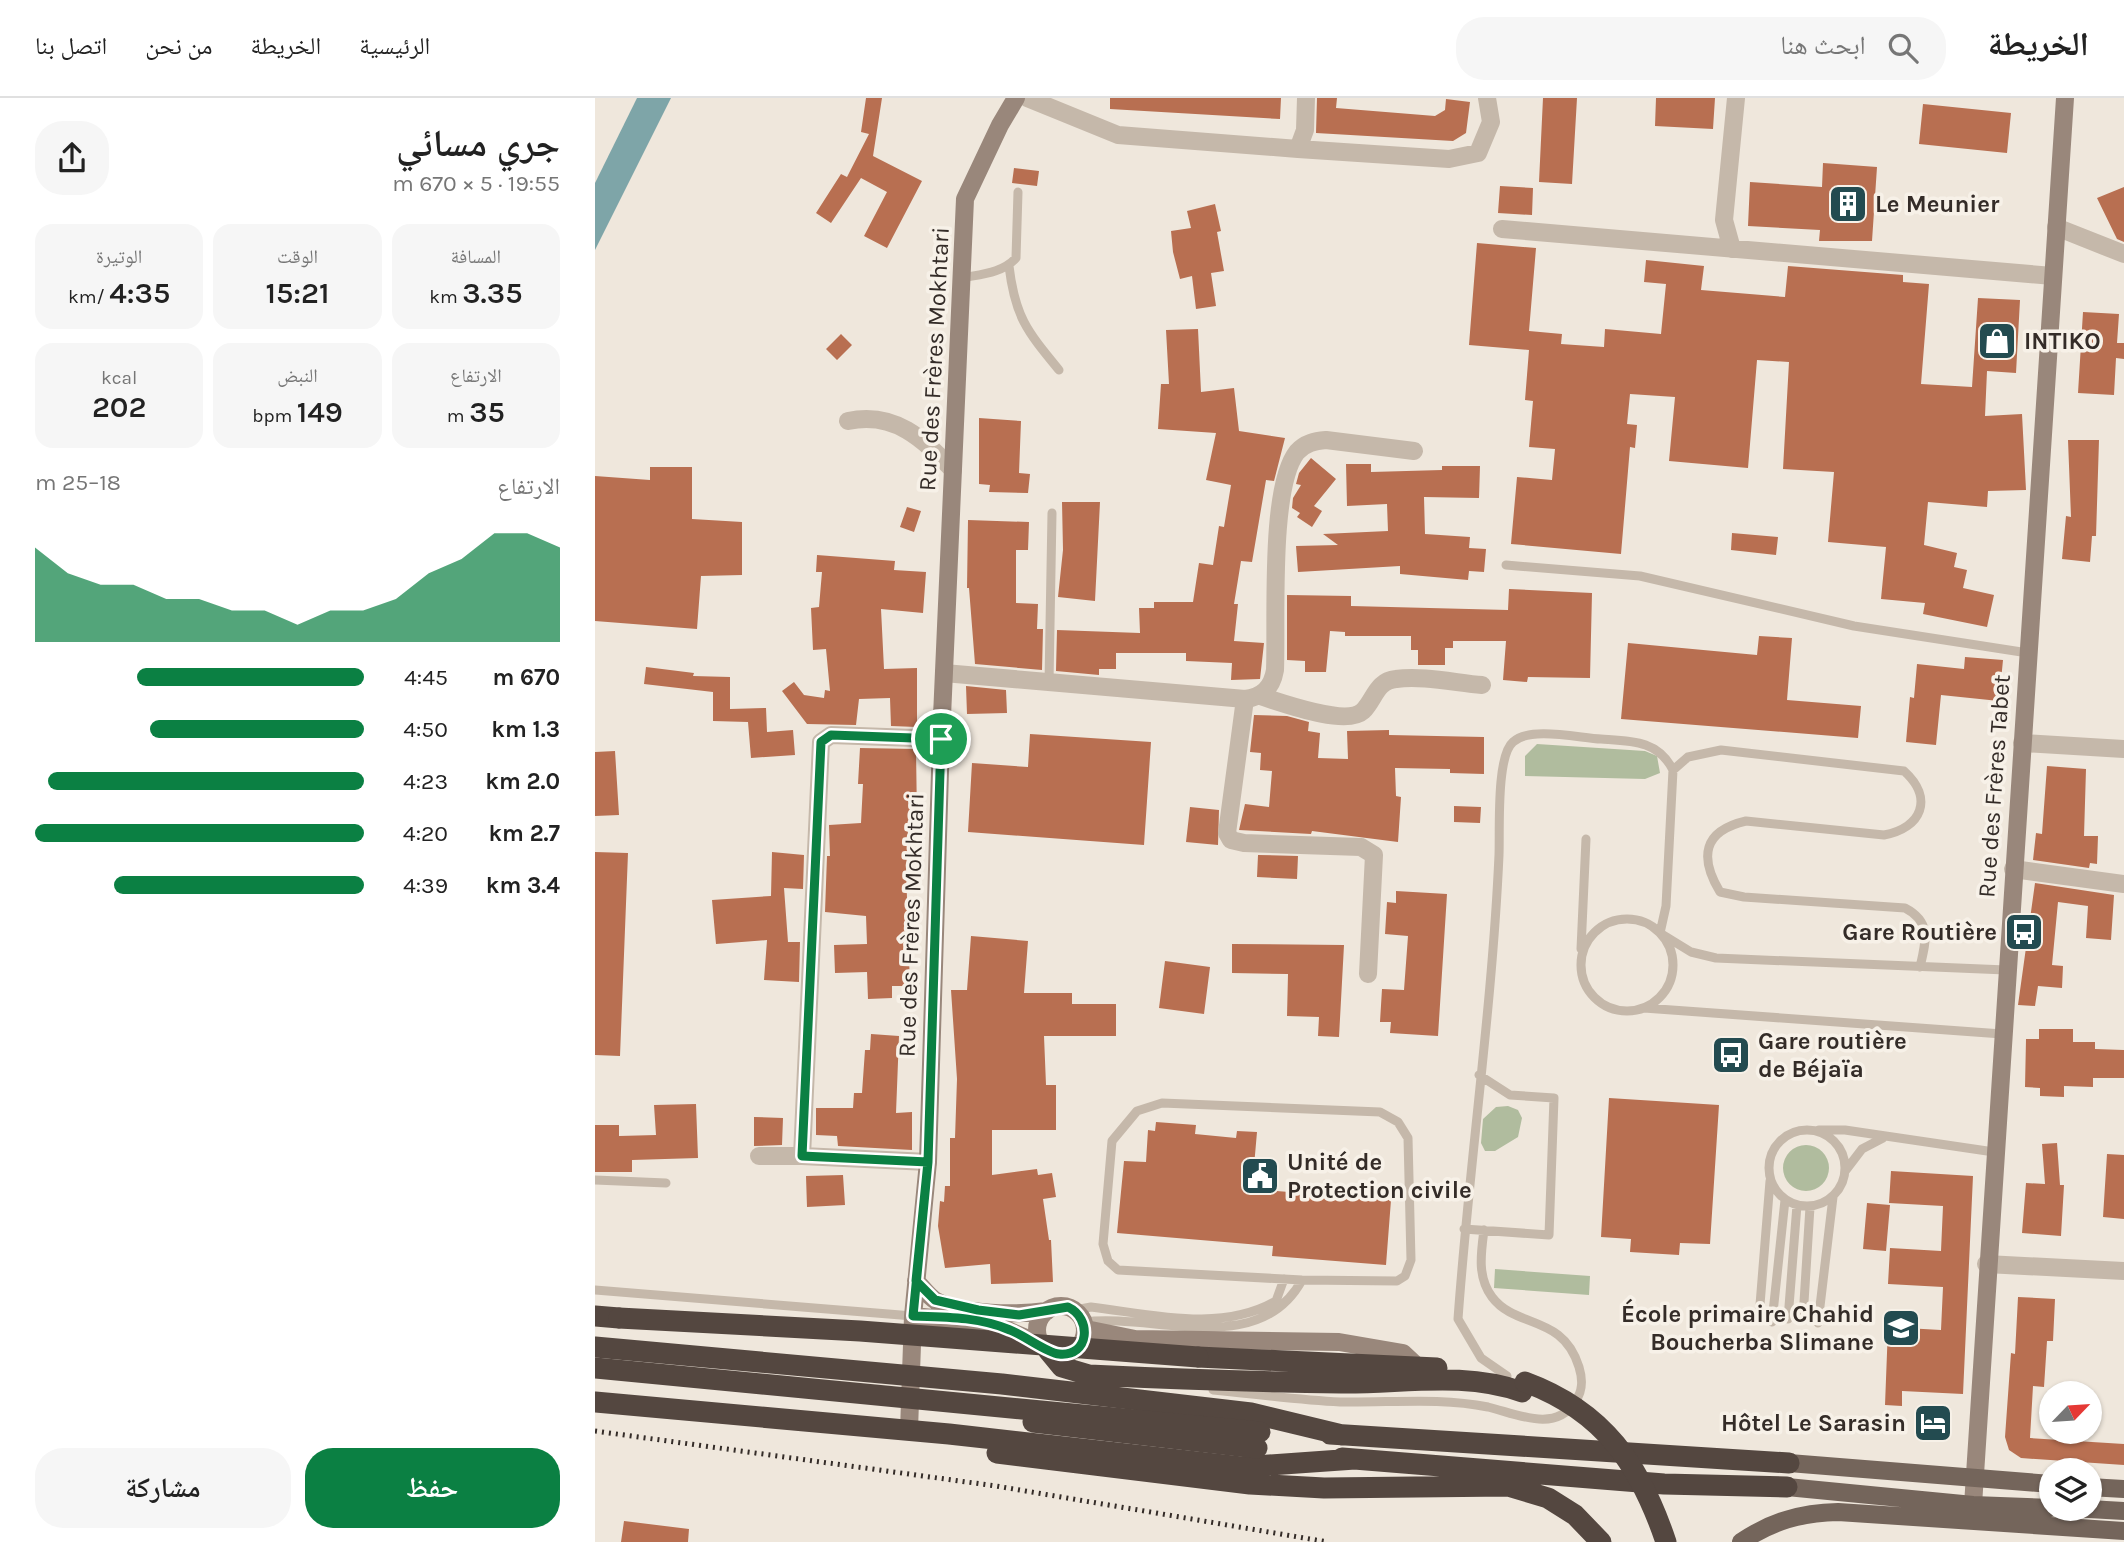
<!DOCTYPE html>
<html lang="ar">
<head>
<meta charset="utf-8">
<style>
	body { margin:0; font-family:Karla,"Noto Naskh Arabic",sans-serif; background:#f6f6f6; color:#222; direction:rtl; height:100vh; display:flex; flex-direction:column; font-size:26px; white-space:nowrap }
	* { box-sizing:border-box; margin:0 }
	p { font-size:23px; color:#767676 }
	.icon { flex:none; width:38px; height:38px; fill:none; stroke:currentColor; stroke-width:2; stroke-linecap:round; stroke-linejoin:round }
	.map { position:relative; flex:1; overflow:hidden; direction:ltr }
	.side { display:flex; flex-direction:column; background:#fff; width:595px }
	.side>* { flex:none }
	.needle { width:46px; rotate:65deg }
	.fabs { position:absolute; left:1444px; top:1283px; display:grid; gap:14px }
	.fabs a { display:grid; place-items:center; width:63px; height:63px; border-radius:50%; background:#fff; box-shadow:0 2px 5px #0004; font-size:35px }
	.pin { position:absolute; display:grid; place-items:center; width:60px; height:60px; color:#fff; margin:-30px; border:4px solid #fff; border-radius:50%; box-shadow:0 2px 7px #0007 }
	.round { display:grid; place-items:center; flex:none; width:74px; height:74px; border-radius:28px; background:#f6f6f6 }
	.headline { display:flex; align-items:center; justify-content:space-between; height:119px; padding:0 35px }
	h1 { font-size:38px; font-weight:600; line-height:52px }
	.figures { display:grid; grid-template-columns:repeat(3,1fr); gap:10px; height:119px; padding:7px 35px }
	.figures div { display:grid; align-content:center; border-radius:18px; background:#f6f6f6; text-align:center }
	.figures b { font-size:30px; font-weight:600 }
	.figures small { font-size:19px; font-weight:400 }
	.figures p { font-size:19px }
	.chart { height:196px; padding:14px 35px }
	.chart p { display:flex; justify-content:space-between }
	.chart svg { width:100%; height:126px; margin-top:7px; fill:#0b8043; opacity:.7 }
	.primary-button { display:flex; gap:14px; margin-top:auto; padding:14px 35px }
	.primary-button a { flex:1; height:80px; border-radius:28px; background:#0b8043; color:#fff; font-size:28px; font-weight:600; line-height:80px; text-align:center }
	.primary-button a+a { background:#f6f6f6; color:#222 }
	ul { padding:0 35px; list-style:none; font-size:23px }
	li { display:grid; grid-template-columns:112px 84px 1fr; align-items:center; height:52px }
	li i { height:18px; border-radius:9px; background:#0b8043 }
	header { display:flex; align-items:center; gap:42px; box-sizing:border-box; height:98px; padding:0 35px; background:#fff; border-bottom:2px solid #e0e0e0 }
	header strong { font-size:33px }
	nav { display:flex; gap:38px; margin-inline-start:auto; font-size:24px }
	.search { width:490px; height:63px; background:#f6f6f6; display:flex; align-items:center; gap:18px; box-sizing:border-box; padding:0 24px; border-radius:28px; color:#767676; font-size:26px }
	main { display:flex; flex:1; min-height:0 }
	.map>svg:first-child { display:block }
</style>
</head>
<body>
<header>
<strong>الخريطة</strong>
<div class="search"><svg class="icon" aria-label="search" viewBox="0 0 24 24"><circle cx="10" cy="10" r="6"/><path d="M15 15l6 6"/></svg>ابحث هنا</div>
<nav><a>الرئيسية</a><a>الخريطة</a><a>من نحن</a><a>اتصل بنا</a></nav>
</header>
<main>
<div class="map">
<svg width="1529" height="1444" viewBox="0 0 1529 1444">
	<rect width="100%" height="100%" fill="#efe7dc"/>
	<path fill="#b0bc9e" d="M942 646 1050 653 1062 658 1065 675 1050 681 930 678V658Z
		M913 1008 923 1012 927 1020 923 1039 900 1053H890L886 1045 888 1021 901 1009Z
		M1188 1070a23 23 0 1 1 46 0a23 23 0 1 1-46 0Z
		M900 1171 995 1178 994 1197 899 1190Z"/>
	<path fill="#7ea5a8" d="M42 0H76L0 152V85Z"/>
	<path fill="#b86f51" d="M271 0H287L278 58 327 83 292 150 269 138 292 94 266 80 236 125 221 115 246 76 252 79 274 36 266 34Z
		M515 0H686L685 21 515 11Z
		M722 0H742L741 10 840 18 850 12 851 1 875 4 871 35 858 43 721 35Z
		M948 0H982L977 86 944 84Z
		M1061 0H1120L1118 31 1060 28Z
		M1328 6 1416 15 1412 55 1324 46Z
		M1228 65 1282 69 1277 143H1224L1225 132 1153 128 1155 84 1227 89Z
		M419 70 444 73 442 88 417 85Z
		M905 88 938 90 937 117 903 115Z
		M1529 89V144L1522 141 1502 100Z
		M620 106 626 133 622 134 629 173 616 175 621 208 601 211 597 178 585 181 578 154 576 133 596 130 592 113Z
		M882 145 941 150 934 233 967 236 966 246 1009 249 1010 231 1066 236 1071 186 1049 184 1051 162 1109 168 1106 192 1190 199 1193 168 1308 177V184L1334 186 1326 286 1377 289 1383 200 1425 202 1421 275 1392 273 1390 318 1427 316 1431 392 1393 393 1392 409 1333 404 1329 447 1362 455 1359 469 1372 472 1368 490 1399 497 1392 529 1328 516 1330 505 1286 501 1291 449 1233 444 1239 374 1188 371 1194 264 1162 262 1153 370 1074 363 1080 299 1035 296 1032 326 1042 327 1040 350 1035 349 1026 456 916 446 922 379 957 382 960 351 934 349 938 303 930 302 934 252 874 247Z
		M1488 214 1524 216 1522 245H1529V261L1521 260 1519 297 1483 295Z
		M603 231 606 294 639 290 644 333 690 340 679 383 671 382 657 464 646 463 639 506H643L639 543 669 545 665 581 636 582 637 565 591 563V555H521V571H504V577L461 573 462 532 545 535 544 510H559V504H598L604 465 618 467 624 428 629 429 636 387 611 382 621 335 563 331 566 286H574L571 232Z
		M246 236 257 247 242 262 231 251Z
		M384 320 426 323 424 375 435 376 433 395 394 394 395 387 384 386Z
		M1473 342H1504L1501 438H1497L1495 464 1467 461 1471 418 1476 419Z
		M716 360 741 381 719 408 727 413 717 429 702 419 705 415 697 410 698 400 706 387 701 386 704 375Z
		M751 366H776V374L847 372V368H885L884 400 829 399 830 436 875 439 874 450 891 451 889 474 874 473 873 482 805 476V468L703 474 701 448 743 447 728 436 793 433 792 406 752 408Z
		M55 369H97V421L147 424V477L106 478 102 531 0 523V378L55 382Z
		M467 404H505L500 503 463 499 468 452Z
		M312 409 326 413 319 434 305 429Z
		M373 422 434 424 433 452H421V505L443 506 442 531H448L447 572 380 566 374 490H372Z
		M1137 435 1183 439 1181 457 1136 452Z
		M222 457 300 463 299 472 331 474 328 515 286 511 289 571 322 570V629L296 628 295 600 264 601 261 627 212 626 187 593 199 584 209 597 229 600 230 592 235 593 231 551 218 552 216 510 224 509 227 474H221Z
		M914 491 997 495 995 580 933 579 932 584 908 582 911 543H858V550H850V567H823V552H816V538H750V534L735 533 731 574H710V563L692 562V497L756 498V508L913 512Z
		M1164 538 1197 540 1192 602 1266 608 1263 640 1026 621 1033 545 1162 557Z
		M1370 559 1408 562 1404 603 1346 597 1341 647 1311 644 1315 599 1319 600 1322 566 1369 571Z
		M51 569 99 575 98 578 135 579V611L171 610 172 634 198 632 200 657 156 660 153 624 118 623V594L49 586Z
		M371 588 411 592 412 615 372 616Z
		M659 617 692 618 714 624 713 633 725 635 723 660 753 661 752 633 794 632V637L889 639V676L855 675V671L800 670 801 698 806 699 803 744 717 733 716 736 644 732 650 706 674 709 677 673 665 672 666 655 655 654Z
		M435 636 556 644 549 747 373 734 377 665 433 669Z
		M265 650 321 651 322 721H314L311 771 315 888H297V900L273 901 272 874 240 875 239 847 272 846 271 818 230 814 232 758H235L234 727 266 725 268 686H263Z
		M20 653 24 717 0 718V654Z
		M1452 668 1491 671 1489 738H1503L1502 766 1495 765 1494 770 1438 762 1441 735 1447 736Z
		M859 708 886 709 885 725 859 724Z
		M595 709 624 712 623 747 591 744Z
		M0 754 33 755 25 958 0 957Z
		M177 754 209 757 208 791 189 790 193 844H205L204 884 169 882 172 842 121 846 117 802 176 798Z
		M663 757 703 758 702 781 662 779Z
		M1440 785 1519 797 1516 842 1491 840 1493 808 1463 804 1457 867 1468 868 1467 890 1443 888 1440 908 1423 907Z
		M801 793 852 796 843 938 795 935 796 924H785L787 891 809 892 813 838 790 836 792 804 801 805Z
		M376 838 433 843 429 895H477V906H521V938H449L451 987H461V1032H397V1077L442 1071 443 1077 457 1075 461 1099 448 1101 454 1142H456L458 1184 396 1186 395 1166 350 1170 343 1128 345 1103 349 1104 350 1088H355V1040H360L362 981 356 892H372Z
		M637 846 749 847 744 939 723 938 724 919 692 918 693 876 637 875Z
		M570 863 615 869 609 916 564 910Z
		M1444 931H1478V944H1500V951L1529 952V980H1498V989L1469 988V999L1445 998V990L1430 989 1431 941H1444Z
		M276 936 304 938 301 1015 317 1014V1052L243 1048 242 1038 221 1037V1010H258L259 995H267L270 952H275Z
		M1014 1000 1124 1007 1115 1146 1085 1145 1084 1157 1035 1154 1036 1141 1006 1139Z
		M101 1006 103 1060 37 1062V1074H0V1027H24V1038L61 1037 59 1007Z
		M159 1019 188 1020 187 1047 159 1048Z
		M561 1024 601 1027 600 1036 641 1040 642 1033 662 1034 657 1091 796 1102 791 1167 677 1158 678 1148 522 1135 529 1063 551 1064 553 1032 560 1033Z
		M1462 1045 1465 1087H1469L1466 1138 1427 1135 1431 1085 1450 1086 1447 1046Z
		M1512 1056 1529 1057V1121L1508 1119Z
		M1296 1073 1378 1078 1368 1296 1307 1293V1308L1290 1307 1293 1229 1346 1232 1348 1189 1293 1186 1295 1150 1346 1153 1348 1108 1294 1105Z
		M248 1077 250 1107 212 1109 211 1078Z
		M1272 1105 1295 1107 1291 1153 1268 1151Z
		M1423 1199 1460 1201 1458 1243H1452L1449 1289 1438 1288 1435 1340 1529 1346V1367L1426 1360 1414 1352 1410 1339 1416 1255 1420 1256Z
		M29 1423 94 1431 93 1444H26Z"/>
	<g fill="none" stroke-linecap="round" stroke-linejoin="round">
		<path stroke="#c5b8aa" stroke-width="9" d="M414 168C420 219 432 233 464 272
			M367 180C387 176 407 175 421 160L423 94
			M911 467 1045 478 1259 528 1433 555
			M454 584 457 415
			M1078 672 1093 659 1126 652 1309 673C1339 700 1327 730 1289 737L1151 723C1108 733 1104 759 1125 794L1149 799 1310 810C1337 824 1331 843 1325 869
			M986 867a46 46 0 1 1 92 0a46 46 0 1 1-92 0Z
			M986 851 991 741
			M1049 910 1407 936
			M567 1005 785 1014 803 1024 813 1040 816 1162 810 1178 802 1183 707 1182 523 1172 513 1163 508 1146 517 1043 542 1013Z
			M1174 1070a38 38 0 1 1 76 0a38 38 0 1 1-76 0Z
			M1224 1032H1250L1399 1054
			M1251 1072 1267 1051 1288 1040
			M0 1082 71 1085
			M869 1131 954 1137 959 1000 915 997 884 977
			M0 1192 318 1218
			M480 1212 496 1209C555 1216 626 1235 681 1203L689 1181
			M1164 1219 1175 1083
			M1208 1220 1215 1109
			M1193 1221 1202 1107
			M489 1224C560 1215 664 1261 707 1182
			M1177 1224 1190 1102
			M1223 1225 1238 1099
			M912 1278 886 1260 863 1221C874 1067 897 912 904 757 905 734 901 658 918 644 935 628 984 640 1006 641 1036 643 1063 642 1078 672L1071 808 1065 835 1096 854 1121 860 1411 872
			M618 1292C660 1296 703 1302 745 1304 795 1305 844 1299 893 1309 922 1316 960 1335 980 1304 988 1293 988 1282 984 1269 968 1216 921 1231 897 1199 882 1179 886 1155 889 1132"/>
		<path stroke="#c5b8aa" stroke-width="18" d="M432 0 523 37 703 51 710 32 711 0
			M703 51 854 61 883 55 896 24 892 0
			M1461 129 1529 156
			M907 131 1458 178
			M1137 151 1129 122 1141 0
			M253 323C300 313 328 341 358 372
			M349 575 650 601C667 599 677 590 680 572 682 524 674 389 702 354 710 345 720 343 731 342L819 353
			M665 598C685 604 751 629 768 613 780 601 781 583 801 581 826 577 862 585 887 587
			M650 601 632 735 636 742 649 745 766 749 779 757 773 876
			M1427 645 1529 651
			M1418 771 1529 786
			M164 1058H207L226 644 236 637 346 641
			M207 1058 333 1064
			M1391 1166 1529 1173"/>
		<path stroke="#99877b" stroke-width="18" d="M321 1183C327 1189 334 1199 341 1203 367 1217 423 1217 452 1213
			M442 1232a24 24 0 1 1 48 0a24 24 0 1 1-48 0Z
			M318 1218 398 1226 443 1245
			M491 1231 540 1241 744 1244 808 1255 823 1269
			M314 1332 318 1218 333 1064 346 641 370 101 405 27 421 0
			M1378 1407 1470 0"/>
		<path stroke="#74655b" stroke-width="18" d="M1194 1365 1456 1386
			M1192 1389 1378 1407 1456 1410
			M1494 1389 1529 1391
			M1476 1410 1529 1413
			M1146 1444C1177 1423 1206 1415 1243 1414L1529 1433"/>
		<path stroke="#544740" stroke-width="21" d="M0 1218 24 1220
			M0 1249 407 1286 656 1315 747 1337
			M453 1252 467 1269 494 1277C578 1281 662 1284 746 1285 806 1286 869 1273 927 1294
			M603 1259 842 1270
			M0 1304 354 1336 646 1369 760 1361
			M735 1336 1194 1365
			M402 1355 655 1386 729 1390 913 1388 953 1400 980 1417 1006 1444
			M747 1360 1069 1386 1192 1389"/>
		<path stroke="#342c28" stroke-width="5" stroke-dasharray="2 5" stroke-linecap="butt" d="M0 1333 401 1388 733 1444"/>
		<path stroke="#544740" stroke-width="21" d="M24 1220 265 1233 603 1259
			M0 1270 665 1334
			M930 1284C1009 1313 1045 1367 1071 1444
			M438 1324 662 1350"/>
	</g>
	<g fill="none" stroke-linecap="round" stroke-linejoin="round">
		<defs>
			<path id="route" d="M346 641 333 1064 321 1183 340 1202 383 1212 424 1217 473 1209C497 1220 495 1259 464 1256 452 1255 429 1237 415 1232 385 1219 351 1219 318 1218 323 1166 328 1115 333 1064L207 1058 226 644 236 637 346 641"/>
		</defs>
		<use href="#route" stroke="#fff" stroke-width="14"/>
		<use href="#route" stroke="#0b8043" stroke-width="9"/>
	</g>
	<defs>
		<symbol id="building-square" viewBox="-11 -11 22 22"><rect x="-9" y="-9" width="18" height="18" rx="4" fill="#234b50" stroke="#f7f1e8"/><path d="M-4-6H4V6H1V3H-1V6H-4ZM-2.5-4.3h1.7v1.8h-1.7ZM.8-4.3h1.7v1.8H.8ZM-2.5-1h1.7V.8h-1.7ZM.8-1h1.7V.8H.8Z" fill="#fff"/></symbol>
		<symbol id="shop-square" viewBox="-11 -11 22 22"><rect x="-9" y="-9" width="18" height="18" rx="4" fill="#234b50" stroke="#f7f1e8"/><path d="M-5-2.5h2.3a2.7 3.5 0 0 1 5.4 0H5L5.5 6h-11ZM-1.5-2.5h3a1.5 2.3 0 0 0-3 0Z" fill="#fff"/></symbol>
		<symbol id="bus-square" viewBox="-11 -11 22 22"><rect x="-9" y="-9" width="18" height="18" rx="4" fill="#234b50" stroke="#f7f1e8"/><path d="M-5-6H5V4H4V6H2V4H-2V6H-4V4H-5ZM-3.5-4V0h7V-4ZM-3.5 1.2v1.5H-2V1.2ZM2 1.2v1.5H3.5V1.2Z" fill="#fff"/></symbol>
		<symbol id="civic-square" viewBox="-11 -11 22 22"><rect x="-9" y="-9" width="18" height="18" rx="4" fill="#234b50" stroke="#f7f1e8"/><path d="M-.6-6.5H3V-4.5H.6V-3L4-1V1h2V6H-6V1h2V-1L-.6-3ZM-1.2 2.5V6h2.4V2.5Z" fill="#fff"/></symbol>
		<symbol id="school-square" viewBox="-11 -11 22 22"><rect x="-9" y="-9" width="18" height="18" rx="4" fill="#234b50" stroke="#f7f1e8"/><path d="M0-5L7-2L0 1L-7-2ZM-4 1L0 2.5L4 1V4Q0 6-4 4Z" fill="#fff"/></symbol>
		<symbol id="hotel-square" viewBox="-11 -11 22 22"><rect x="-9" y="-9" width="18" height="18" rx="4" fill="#234b50" stroke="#f7f1e8"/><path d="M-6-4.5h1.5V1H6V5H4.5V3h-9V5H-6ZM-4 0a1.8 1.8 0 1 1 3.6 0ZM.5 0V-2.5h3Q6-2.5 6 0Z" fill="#fff"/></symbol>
	</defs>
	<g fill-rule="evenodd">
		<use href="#building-square" x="1231" y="84" width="44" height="44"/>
		<use href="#shop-square" x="1380" y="221" width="44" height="44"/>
		<use href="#bus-square" x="1407" y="812" width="44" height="44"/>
		<use href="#bus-square" x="1114" y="935" width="44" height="44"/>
		<use href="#civic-square" x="643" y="1056" width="44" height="44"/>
		<use href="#school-square" x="1284" y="1208" width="44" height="44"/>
		<use href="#hotel-square" x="1316" y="1303" width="44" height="44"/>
	</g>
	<g text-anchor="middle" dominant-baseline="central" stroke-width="7" stroke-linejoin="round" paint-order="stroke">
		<g font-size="24" font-weight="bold" fill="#342c28" stroke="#f7f1e8" text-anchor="start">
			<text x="1280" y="106">Le Meunier</text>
			<text x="1429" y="243">INTIKO</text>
			<text x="1402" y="834" text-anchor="end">Gare Routière</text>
			<text x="1163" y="943">Gare routière<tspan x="1163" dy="28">de Béjaïa</tspan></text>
			<text x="692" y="1064">Unité de<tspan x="692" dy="28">Protection civile</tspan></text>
			<text x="1279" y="1216" text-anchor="end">École primaire Chahid<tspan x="1279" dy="28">Boucherba Slimane</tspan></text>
			<text x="1311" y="1325" text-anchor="end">Hôtel Le Sarasin</text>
		</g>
		<g font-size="24" fill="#342c28" stroke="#f7f1e8">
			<text transform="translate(339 261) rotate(-87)">Rue des Frères Mokhtari</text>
			<text transform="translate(1399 688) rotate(-86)">Rue des Frères Tabet</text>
			<text transform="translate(316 827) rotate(-88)">Rue des Frères Mokhtari</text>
		</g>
	</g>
</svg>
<div class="fabs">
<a><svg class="needle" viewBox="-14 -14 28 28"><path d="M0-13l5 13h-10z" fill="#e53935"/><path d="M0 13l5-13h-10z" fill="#767676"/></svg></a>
<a><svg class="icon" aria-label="layers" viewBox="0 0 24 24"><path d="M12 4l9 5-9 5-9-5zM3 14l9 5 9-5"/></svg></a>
</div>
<div class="pin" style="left:346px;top:641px;background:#1e9e55"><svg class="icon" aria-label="arrive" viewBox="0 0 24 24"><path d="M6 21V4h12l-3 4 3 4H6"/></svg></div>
</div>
<section class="side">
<div class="headline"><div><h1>جري مسائي</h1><p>19:55 · 5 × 670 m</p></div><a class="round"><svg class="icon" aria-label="share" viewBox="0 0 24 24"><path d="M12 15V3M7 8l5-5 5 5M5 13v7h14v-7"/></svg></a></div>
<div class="figures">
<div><p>المسافة</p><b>3.35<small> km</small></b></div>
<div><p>الوقت</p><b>15:21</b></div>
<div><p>الوتيرة</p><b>4:35<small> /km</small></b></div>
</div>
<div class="figures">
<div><p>الارتفاع</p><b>35<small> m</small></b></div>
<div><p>النبض</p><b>149<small> bpm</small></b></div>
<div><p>kcal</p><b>202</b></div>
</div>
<div class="chart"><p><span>الارتفاع</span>18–25 m</p>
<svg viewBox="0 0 160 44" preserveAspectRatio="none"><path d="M0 44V11L10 20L20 24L30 24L40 29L50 29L60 33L70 33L80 38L90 33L100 33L110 29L120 20L130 15L140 6L150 6L160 11V44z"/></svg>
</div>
<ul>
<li><b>670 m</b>4:45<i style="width:69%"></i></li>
<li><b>1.3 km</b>4:50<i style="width:65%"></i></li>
<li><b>2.0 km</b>4:23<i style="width:96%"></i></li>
<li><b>2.7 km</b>4:20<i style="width:100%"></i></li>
<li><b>3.4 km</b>4:39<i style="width:76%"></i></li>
</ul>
<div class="primary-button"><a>حفظ</a><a>مشاركة</a></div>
</section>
</main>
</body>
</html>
